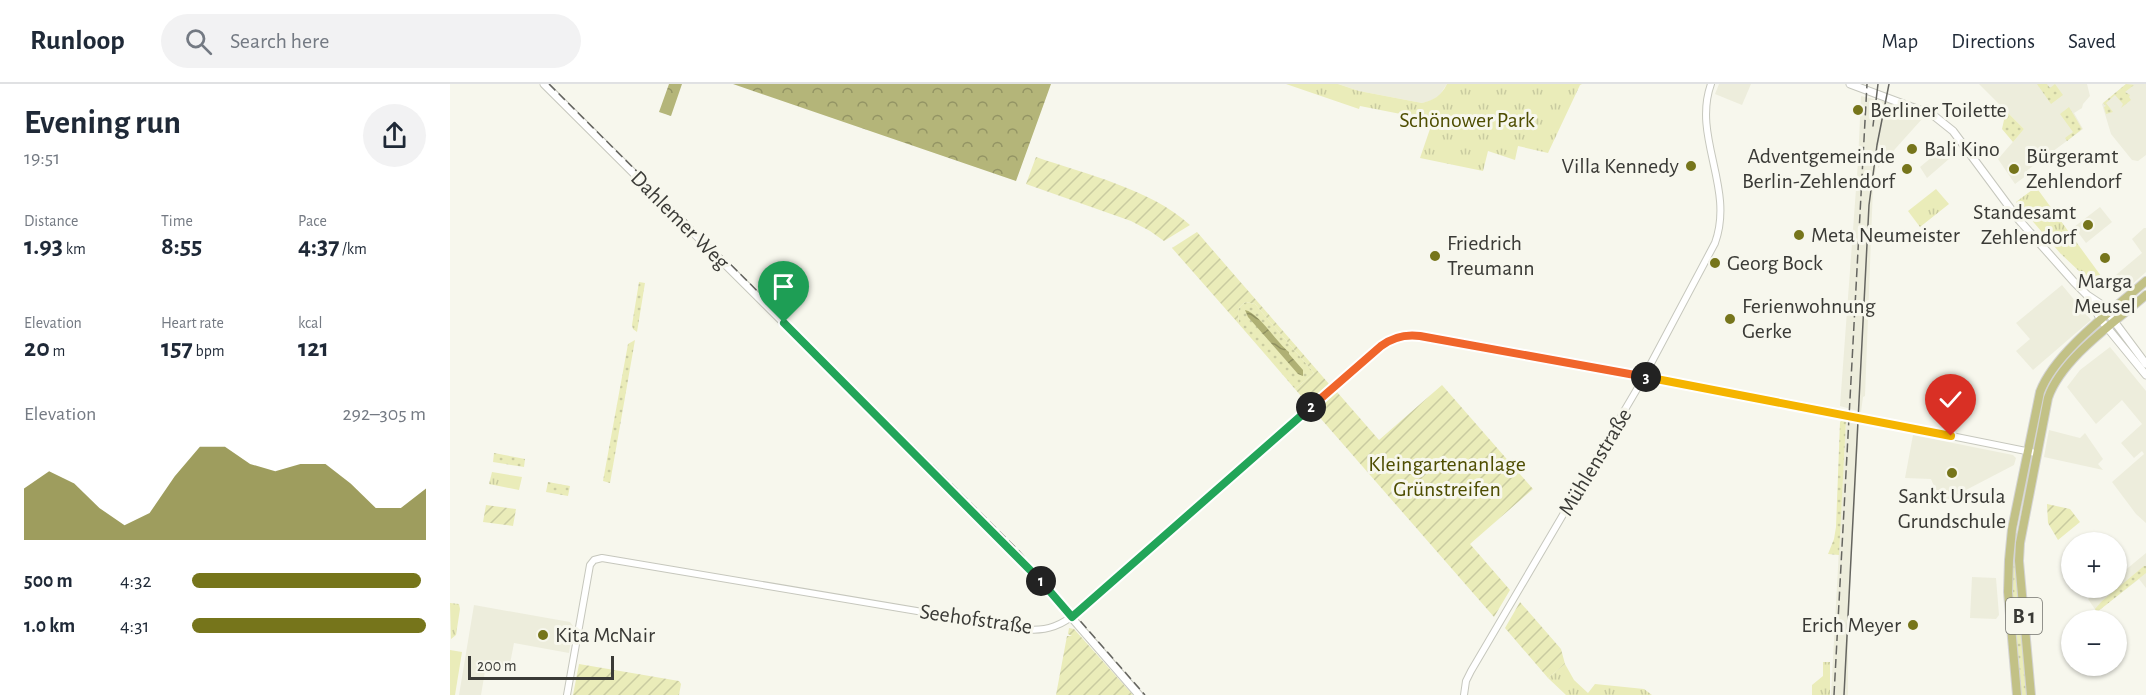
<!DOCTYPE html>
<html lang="en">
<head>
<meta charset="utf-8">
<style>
	body { margin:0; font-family:"Alegreya Sans",sans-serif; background:#f2f2f3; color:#1f2937; height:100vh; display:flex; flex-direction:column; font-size:22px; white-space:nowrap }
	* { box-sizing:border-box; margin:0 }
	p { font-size:20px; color:#747a83 }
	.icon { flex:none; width:33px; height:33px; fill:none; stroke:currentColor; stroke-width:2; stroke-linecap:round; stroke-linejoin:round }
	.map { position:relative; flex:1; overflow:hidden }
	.drawer { display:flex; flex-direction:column; background:#fff; width:450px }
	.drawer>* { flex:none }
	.tools { position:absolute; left:1611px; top:448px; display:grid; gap:12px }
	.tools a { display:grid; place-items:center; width:66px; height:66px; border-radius:50%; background:#fff; box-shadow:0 2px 4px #0004; font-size:30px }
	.scale { position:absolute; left:18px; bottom:15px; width:146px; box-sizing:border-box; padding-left:6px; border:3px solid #3a3a36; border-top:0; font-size:16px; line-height:21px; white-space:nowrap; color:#3a3a36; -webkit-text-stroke:4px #f7f7ed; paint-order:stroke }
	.pin { position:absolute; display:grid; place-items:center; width:51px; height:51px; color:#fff; margin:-62px -26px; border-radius:50% 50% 50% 0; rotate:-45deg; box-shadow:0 0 6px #0007 }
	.pin .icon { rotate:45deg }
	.km { position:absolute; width:30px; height:30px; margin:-15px; border-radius:50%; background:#222; color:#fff; font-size:16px; line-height:30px; text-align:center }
	.round { display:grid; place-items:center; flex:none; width:63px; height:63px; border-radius:32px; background:#f2f2f3 }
	.headline { display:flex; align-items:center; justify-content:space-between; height:102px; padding:0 24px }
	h1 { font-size:33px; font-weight:700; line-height:45px }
	.figures { display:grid; grid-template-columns:repeat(3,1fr); gap:9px; height:102px; padding:6px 24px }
	.figures div { display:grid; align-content:center }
	.figures b { font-size:26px; font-weight:700 }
	.figures small { font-size:16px; font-weight:400 }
	.figures p { font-size:16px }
	.chart { height:168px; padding:12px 24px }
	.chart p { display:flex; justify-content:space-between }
	.chart svg { width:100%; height:108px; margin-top:6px; fill:#76751b; opacity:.7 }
	ul { padding:0 24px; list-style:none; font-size:20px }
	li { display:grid; grid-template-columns:96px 72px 1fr; align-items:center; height:45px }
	li i { height:15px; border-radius:8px; background:#76751b }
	header { display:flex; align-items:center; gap:36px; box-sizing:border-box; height:84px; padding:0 30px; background:#fff; border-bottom:2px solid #e0e1e3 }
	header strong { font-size:28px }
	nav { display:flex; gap:33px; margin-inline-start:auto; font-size:21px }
	.search { width:420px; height:54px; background:#f2f2f3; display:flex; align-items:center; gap:15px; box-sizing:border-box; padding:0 21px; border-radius:33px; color:#747a83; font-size:22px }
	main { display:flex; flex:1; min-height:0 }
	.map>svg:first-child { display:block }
</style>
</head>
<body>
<header>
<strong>Runloop</strong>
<div class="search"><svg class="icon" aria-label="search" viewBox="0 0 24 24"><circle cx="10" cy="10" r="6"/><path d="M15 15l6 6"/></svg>Search here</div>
<nav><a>Map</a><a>Directions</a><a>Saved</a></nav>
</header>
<main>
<section class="drawer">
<div class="headline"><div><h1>Evening run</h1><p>19:51</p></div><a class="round"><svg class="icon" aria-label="share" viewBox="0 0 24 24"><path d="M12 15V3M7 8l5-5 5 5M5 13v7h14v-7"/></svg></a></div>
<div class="figures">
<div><p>Distance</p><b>1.93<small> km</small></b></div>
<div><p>Time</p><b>8:55</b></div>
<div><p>Pace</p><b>4:37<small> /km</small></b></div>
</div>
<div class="figures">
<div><p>Elevation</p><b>20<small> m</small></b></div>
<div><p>Heart rate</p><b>157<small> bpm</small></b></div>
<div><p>kcal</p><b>121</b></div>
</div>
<div class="chart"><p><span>Elevation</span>292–305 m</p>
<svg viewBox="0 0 160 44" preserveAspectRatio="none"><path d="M0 44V23L10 16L20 21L30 31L40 38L50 33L60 18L70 6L80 6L90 13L100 16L110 13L120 13L130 21L140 31L150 31L160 23V44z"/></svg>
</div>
<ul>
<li><b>500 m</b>4:32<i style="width:98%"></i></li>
<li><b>1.0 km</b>4:31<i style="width:100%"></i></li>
</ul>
</section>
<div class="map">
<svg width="1696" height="611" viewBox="0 0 1696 611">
	<defs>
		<pattern id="grass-dots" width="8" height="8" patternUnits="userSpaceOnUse" patternTransform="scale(1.5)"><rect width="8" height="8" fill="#eaecb9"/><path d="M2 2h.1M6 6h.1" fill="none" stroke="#c9cba0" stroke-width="1.8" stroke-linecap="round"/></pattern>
		<pattern id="forest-crowns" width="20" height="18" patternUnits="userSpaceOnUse" patternTransform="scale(1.5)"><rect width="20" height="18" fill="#b4b579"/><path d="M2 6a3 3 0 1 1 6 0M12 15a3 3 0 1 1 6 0" fill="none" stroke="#939464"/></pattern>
		<pattern id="park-tufts" width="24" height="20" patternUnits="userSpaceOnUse" patternTransform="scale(1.5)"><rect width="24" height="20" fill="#eaecb9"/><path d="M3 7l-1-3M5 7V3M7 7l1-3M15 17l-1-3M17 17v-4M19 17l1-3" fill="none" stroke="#c9cba0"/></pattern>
		<pattern id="garden-furrows" width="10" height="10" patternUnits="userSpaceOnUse" patternTransform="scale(1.5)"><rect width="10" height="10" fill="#eaecb9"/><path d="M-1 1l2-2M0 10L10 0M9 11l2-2" fill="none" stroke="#c9cba0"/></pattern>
		<pattern id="water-waves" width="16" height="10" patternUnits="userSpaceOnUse" patternTransform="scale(1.5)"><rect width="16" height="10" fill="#afb074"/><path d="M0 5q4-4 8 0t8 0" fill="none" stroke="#8f9060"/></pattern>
	</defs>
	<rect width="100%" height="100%" fill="#f7f7ed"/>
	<path fill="#ededdc" d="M888 0H997L989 12 980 17 972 19 909 7Z
		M1269 0H1301L1292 21 1265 10Z
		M1529 0H1637L1640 12 1633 20 1632 24 1624 29 1633 45 1575 88 1577 91 1565 100 1548 75 1574 45Z
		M1676 0H1696V71L1688 77 1682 76 1661 50 1652 20Z
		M1411 12 1440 19 1448 24 1471 32 1472 35 1428 84 1430 54 1423 103 1415 312 1413 313 1411 328 1390 322 1408 78Z
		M1500 58 1507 68 1477 94 1470 83Z
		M1650 123 1662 138 1636 159 1624 143Z
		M1694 144H1696V188L1671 210 1660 196 1692 169 1682 155Z
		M1612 201 1641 236 1583 286 1566 267 1580 255 1566 239Z
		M1660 263 1696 307V439L1686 430 1662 398 1694 370 1692 367 1684 374 1671 359 1692 340 1672 316 1646 340 1617 303 1630 286Z
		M1396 337 1409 339 1398 540V611H1381Z
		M1599 346 1630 354 1635 349 1653 375 1648 380 1653 386 1594 373Z
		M1463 351 1563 371 1566 374 1564 381 1491 419 1481 395 1455 394Z
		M1696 469V504L1689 495 1647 528 1638 515 1652 504H1666L1667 493Z
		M1522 493 1546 494 1549 531 1546 535 1520 534Z
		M24 521 120 538 123 542 119 569 64 559 59 585 36 581 31 611H9Z"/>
	<path fill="url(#grass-dots)" d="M1587 0H1597L1600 4 1605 0 1613 11 1601 20Z
		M1676 0 1684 1 1675 8 1680 11 1679 13 1681 16 1671 24 1673 20 1665 11 1656 19 1663 28 1656 30 1654 23 1656 22 1653 19Z
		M1619 23 1632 45 1617 57 1615 54 1623 48 1610 30Z
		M1555 26 1574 45 1563 58 1552 45 1554 36 1550 32Z
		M189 198 195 199 187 248 183 245 182 241Z
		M796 218 805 220 864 289 845 305 788 239 789 237C787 228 787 223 796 218Z
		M185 256 160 399 153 397 178 260Z
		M1392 336 1396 337 1389 471 1378 470 1384 455 1386 443 1390 338Z
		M44 369 75 375 74 383 43 378Z
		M98 398 120 402 118 412 96 408Z
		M1564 448 1568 450 1571 535 1564 536 1560 494Z
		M1694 482H1696V489L1647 528 1645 525 1652 517Z
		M1573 547 1578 611H1569L1564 550Z"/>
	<path fill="url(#forest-crowns)" d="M219 0H232L221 32 209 28Z
		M283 0H601L566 97Z"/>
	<path fill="url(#park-tufts)" d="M836 0H888L909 7 972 19C984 16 991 12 997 0H1132L1130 1 1098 69 1068 62 1065 76 1038 67 1033 87 970 74 981 42 971 34 910 22 909 25Z
		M1586 103 1654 196 1656 200 1649 206 1610 169 1566 118Z
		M1486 105 1499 120 1470 143 1458 127Z
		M42 388 72 393 69 406 39 400Z
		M0 519 9 520 10 525 6 551 1 555Z
		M1373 578H1380V611H1362V601L1373 592Z
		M1115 580 1124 596 1138 609 1145 600 1194 605 1202 611H1116L1098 594Z"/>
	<path fill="url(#garden-furrows)" d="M586 73C635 90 701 105 740 141L714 157 700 147 681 137 576 100Z
		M747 148 879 300 857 319 845 305 864 289 805 220 796 218C787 223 787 228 789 237L788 239 722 164Z
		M992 301 1083 405 1020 460 1060 506 1044 533 865 328 887 308 929 356Z
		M1597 420 1620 425 1630 438 1608 456 1598 439Z
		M36 421 66 425 63 442 33 438Z
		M1070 518 1111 565 1115 580 1098 594 1055 544Z
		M619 544 624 545 683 611H606L617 552H622L618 550Z
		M129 580 229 597 231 600 229 611H123Z"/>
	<path fill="#eaecb9" d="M0 566 12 568 5 611H0Z"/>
	<path fill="url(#water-waves)" d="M795 226C809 229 826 258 839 268V270L853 286V292L848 290 798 233Z"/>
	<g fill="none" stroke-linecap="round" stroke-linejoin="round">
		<defs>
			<path id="tertiary" d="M1412 334 1586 369
				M117 611 140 481 144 476 152 474 574 545C597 548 613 541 630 526L931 262C946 251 961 250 979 253L1393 330
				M1014 611 1016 597 1021 587 1190 300 1265 159C1285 104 1242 53 1261 0"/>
			<path id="secondary" d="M94 0 566 470 689 611
				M1400 0 1483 31 1503 47 1569 136 1624 198 1637 211 1652 221 1696 280
				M1637 211 1651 236 1696 291"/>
			<path id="primary" d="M1567 611 1558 508 1559 476 1562 445 1590 308C1605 268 1664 225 1696 197
				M1581 611 1569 477 1570 459 1598 314C1612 274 1664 239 1696 211"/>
		</defs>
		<use href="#tertiary" stroke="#c6c7bd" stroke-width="8"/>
		<use href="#secondary" stroke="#c6c7bd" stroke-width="9"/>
		<use href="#primary" stroke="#d4d4d3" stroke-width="10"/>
		<use href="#tertiary" stroke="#fff" stroke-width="6"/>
		<use href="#secondary" stroke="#fff" stroke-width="7"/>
		<use href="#primary" stroke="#c2c186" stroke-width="8"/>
		<path stroke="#656560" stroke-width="1.5" d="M1423 42 1428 0
			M1394 611 1419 121 1427 61 1439 0"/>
		<path stroke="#656560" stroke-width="1.5" stroke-dasharray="9 4.5" stroke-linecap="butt" d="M99 0 569 467 695 611
			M1384 611 1417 0"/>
		<defs>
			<path id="tertiary-bridge" d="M1393 330 1412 334"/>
		</defs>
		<use href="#tertiary-bridge" stroke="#c6c7bd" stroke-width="8" stroke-linecap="butt"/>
		<use href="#tertiary-bridge" stroke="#fff" stroke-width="6"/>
	</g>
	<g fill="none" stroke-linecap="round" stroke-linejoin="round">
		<defs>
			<path id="split-1" d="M334 239 591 497"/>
			<path id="split-2" d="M591 497 622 533 861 323"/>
			<path id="split-3" d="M861 323 931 262C943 253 955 250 970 252L1196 293"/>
			<path id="split-4" d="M1196 293 1501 352"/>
		</defs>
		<use href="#split-1" stroke="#fff" stroke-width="12"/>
		<use href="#split-2" stroke="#fff" stroke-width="12"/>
		<use href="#split-3" stroke="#fff" stroke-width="12"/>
		<use href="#split-4" stroke="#fff" stroke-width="12"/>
		<use href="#split-1" stroke="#22a559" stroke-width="8"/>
		<use href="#split-2" stroke="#22a559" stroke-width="8"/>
		<use href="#split-3" stroke="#f0652b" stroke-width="8"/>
		<use href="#split-4" stroke="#f5b400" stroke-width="8"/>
	</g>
	<g fill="#76751b" stroke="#f7f7ed" stroke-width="2">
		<circle cx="1408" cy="26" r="6"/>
		<circle cx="1462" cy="65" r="6"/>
		<circle cx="1241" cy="82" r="6"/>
		<circle cx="1457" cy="85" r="6"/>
		<circle cx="1564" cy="85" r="6"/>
		<circle cx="1638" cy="141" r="6"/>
		<circle cx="1349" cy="151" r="6"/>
		<circle cx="985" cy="172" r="6"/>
		<circle cx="1655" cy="174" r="6"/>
		<circle cx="1265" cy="179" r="6"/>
		<circle cx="1280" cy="235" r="6"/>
		<circle cx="1502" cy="389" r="6"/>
		<circle cx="1463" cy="541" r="6"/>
		<circle cx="93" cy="551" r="6"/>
	</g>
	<g text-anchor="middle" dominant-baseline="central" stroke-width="6" stroke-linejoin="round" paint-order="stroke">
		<rect fill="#f7f7ed" stroke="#73736d" stroke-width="1.5" x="1556" y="514" width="36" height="36" rx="4.5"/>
		<g font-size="21" font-weight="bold" fill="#3a3a36">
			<text x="1574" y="532">B 1</text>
		</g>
		<g font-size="22" fill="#3a3a36" stroke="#f7f7ed" text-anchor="start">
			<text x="1420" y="26">Berliner Toilette</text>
			<text x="1474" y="65">Bali Kino</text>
			<text x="1445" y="72" text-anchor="end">Adventgemeinde<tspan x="1445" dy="25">Berlin-Zehlendorf</tspan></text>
			<text x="1576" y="72">Bürgeramt<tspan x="1576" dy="25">Zehlendorf</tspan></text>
			<text x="1229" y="82" text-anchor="end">Villa Kennedy</text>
			<text x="1626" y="128" text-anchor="end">Standesamt<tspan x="1626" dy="25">Zehlendorf</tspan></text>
			<text x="1361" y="151">Meta Neumeister</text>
			<text x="997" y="159">Friedrich<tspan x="997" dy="25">Treumann</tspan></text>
			<text x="1277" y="179">Georg Bock</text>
			<text x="1655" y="197" text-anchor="middle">Marga<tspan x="1655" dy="25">Meusel</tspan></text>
			<text x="1292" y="222">Ferienwohnung<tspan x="1292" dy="25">Gerke</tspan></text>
			<text x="1502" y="412" text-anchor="middle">Sankt Ursula<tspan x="1502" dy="25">Grundschule</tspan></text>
			<text x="1451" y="541" text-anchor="end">Erich Meyer</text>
			<text x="105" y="551">Kita McNair</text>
		</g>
		<g font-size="22" fill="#4e4d01" stroke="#f7f7ed">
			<text x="1017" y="36">Schönower Park</text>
			<text x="997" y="380">Kleingartenanlage<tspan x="997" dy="25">Grünstreifen</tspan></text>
		</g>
		<g font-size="22" fill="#3a3a36" stroke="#f7f7ed">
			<text transform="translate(230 136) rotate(45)">Dahlemer Weg</text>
			<text transform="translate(1145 378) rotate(-59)">Mühlenstraße</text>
			<text transform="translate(526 535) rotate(8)">Seehofstraße</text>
		</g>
	</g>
</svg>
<div class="tools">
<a>+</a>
<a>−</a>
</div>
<div class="scale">200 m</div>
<div class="pin" style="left:334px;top:239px;background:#1e9e55"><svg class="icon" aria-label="arrive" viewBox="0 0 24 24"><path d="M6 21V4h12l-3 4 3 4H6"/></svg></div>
<div class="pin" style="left:1501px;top:352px;background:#d93025"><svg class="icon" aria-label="check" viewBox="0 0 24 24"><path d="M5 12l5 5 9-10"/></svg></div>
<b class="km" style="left:591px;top:497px">1</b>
<b class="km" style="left:861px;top:323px">2</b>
<b class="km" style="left:1196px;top:293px">3</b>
</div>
</main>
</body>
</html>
